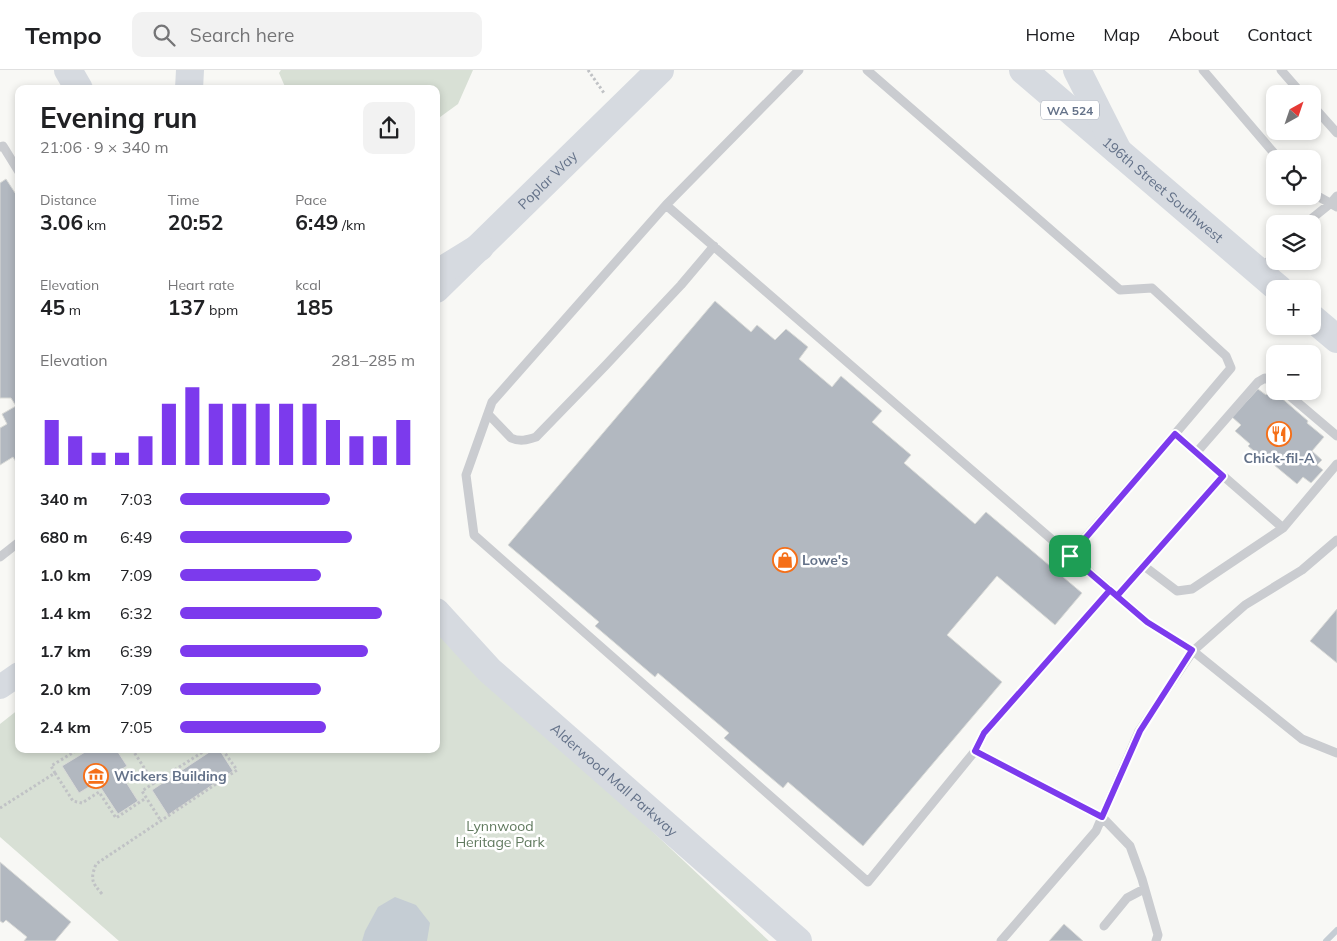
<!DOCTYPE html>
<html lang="en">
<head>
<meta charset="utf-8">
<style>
	body { margin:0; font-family:Mulish,sans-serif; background:#f2f2f2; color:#202124; height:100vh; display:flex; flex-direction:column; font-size:19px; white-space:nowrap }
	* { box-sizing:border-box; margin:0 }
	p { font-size:16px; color:#757577 }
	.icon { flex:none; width:28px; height:28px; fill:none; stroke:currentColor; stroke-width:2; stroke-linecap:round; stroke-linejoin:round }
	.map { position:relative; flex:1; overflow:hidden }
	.details { position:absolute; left:15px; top:15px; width:425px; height:668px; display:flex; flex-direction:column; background:#fff; border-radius:10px; box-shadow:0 2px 8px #0003 }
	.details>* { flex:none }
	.needle { width:32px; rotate:40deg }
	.controls { position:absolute; left:1266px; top:15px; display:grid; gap:10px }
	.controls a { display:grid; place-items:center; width:55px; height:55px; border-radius:10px; background:#fff; box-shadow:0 2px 8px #0003; font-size:25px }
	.pin { position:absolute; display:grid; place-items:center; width:42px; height:42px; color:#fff; margin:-21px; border-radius:10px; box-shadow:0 2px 8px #0006 }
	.round { display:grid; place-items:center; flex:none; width:52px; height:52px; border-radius:10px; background:#f2f2f2 }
	.head { display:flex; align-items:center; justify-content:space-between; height:85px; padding:0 25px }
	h1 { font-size:28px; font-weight:700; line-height:38px }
	.figures { display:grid; grid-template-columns:repeat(3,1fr); gap:8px; height:85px; padding:5px 25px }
	.figures div { display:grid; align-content:center }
	.figures b { font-size:21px; font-weight:700 }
	.figures small { font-size:14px; font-weight:400 }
	.figures p { font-size:14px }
	.chart { height:140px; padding:10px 25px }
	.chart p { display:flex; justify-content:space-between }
	.chart svg { width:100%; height:90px; margin-top:5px; stroke:#7c3aed; stroke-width:6 }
	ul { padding:0 25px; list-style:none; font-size:16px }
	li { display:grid; grid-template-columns:80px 60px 1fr; align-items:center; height:38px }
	li i { height:12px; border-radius:6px; background:#7c3aed }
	header { display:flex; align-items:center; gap:30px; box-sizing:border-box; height:70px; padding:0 25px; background:#fff; border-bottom:1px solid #e0e0e0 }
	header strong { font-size:24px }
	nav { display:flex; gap:28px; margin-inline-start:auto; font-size:18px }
	.search { width:350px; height:45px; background:#f2f2f2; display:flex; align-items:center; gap:12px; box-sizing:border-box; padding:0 18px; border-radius:10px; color:#757577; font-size:19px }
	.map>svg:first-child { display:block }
</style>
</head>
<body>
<header>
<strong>Tempo</strong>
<div class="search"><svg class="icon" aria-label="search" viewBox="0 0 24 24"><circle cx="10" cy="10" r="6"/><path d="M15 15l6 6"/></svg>Search here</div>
<nav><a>Home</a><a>Map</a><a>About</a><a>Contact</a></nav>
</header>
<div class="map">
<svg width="1337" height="871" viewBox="0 0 1337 871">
	<rect width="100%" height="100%" fill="#f8f8f5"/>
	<path fill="#d8e0d5" d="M281 0H473L458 34 436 50V19H286L279 3Z
		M436 558 769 871H119L0 767V654L19 639V679H436Z"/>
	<path fill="#c5cdd4" d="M395 827 416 835 430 853 427 871H362L365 861 378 837Z"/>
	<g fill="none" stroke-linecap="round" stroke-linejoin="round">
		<path stroke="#c5cdd4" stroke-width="6" d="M1326 871 1337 860"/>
	</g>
	<path fill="#b2b8c0" stroke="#d9dad7" d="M6 109 19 129V397L13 387 0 395V358L7 354 2 344 16 336 11 328H0V113Z
		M715 231 751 262 757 255 775 270 786 259 808 277 799 289 832 317 841 306 882 341 872 352 911 385 904 393 975 454 986 442 1082 523 1055 555 997 506 947 565 1002 612 863 776 788 712 783 718 724 668 729 663 658 603 655 607 595 556 599 552 508 475Z
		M1258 319 1266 325 1271 319 1308 351 1307 353 1324 367 1312 381 1322 390 1317 395 1323 400 1311 413 1303 407 1297 414 1262 385 1261 387 1248 376 1250 374 1235 361 1241 355 1232 347Z
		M1337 539V593L1310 571Z
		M90 679H116L127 696 119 701 138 731 118 744 97 712 79 723 62 696Z
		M214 679H219L233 701 168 745 152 720Z
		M0 792 71 852 55 871H24L27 867 6 850 3 853 0 851Z
		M1064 854 1083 871H1049Z"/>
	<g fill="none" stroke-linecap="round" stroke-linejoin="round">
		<path stroke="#c0c2c5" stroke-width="3" stroke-dasharray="2.5 2.5" stroke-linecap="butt" d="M588 0 604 23
			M132 679 154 713 206 680
			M55 703 73 731 82 733 99 722 116 748 146 728
			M154 713 142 721 161 751
			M0 738 55 703 51 696 79 679
			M102 824C92 812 90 810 96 794L237 700 222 679"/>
		<path stroke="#caccd0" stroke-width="9" d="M799 0 666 135 492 332 466 405 474 465 868 812 975 681 1102 747 1130 776 1142 809 1158 865 1156 871
			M867 0 1120 220 1152 218 1226 286 1231 298 1175 364
			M1203 0 1279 89
			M1281 0 1302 24
			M1312 35 1337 63
			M0 77 3 76 19 102
			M1312 123 1337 137
			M666 135 1147 552 1193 581 1302 669 1337 683
			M1305 154 1331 133 1337 126
			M1261 200 1275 184
			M1284 321 1337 366
			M488 344 511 368C520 372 527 370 536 367L605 296 681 215 714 176
			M1196 383 1258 312 1265 308 1275 314
			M1070 485 1175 364 1283 458
			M0 487 19 472
			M1144 496 1177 521 1192 519 1283 458 1337 394
			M1117 526 1223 406
			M975 681 984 663 1110 520
			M1104 856 1127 828 1144 819
			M1001 871 1096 761 1139 661 1193 581 1245 535 1302 500 1337 470"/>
		<path stroke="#d6dae0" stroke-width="24" d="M0 617 19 604"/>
		<g stroke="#d6dae0" stroke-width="28">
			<path id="s1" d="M1023 0 1279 219"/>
			<path id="s2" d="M436 219 660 0"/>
			<path d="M1312 248 1337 269"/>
			<path id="s3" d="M436 542 489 600 798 871"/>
		</g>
		<path stroke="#d6dae0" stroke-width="28" d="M68 0 79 19
			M1077 0 1118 81
			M189 19 190 0
			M436 204 480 177"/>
	</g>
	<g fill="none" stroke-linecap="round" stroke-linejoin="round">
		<defs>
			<path id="route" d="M1070 486 1147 552 1192 580 1140 661 1102 747 975 681 984 663 1110 520 1117 526 1223 406 1175 364 1070 486"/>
		</defs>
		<use href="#route" stroke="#fff" stroke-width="10"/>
		<use href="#route" stroke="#7c3aed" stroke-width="6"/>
	</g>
	<defs>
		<symbol id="restaurant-ring" viewBox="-11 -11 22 22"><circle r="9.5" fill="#fff" stroke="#f56f18" stroke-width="1.5"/><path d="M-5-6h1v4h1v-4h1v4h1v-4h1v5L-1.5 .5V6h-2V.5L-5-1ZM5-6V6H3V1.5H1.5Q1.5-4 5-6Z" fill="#f56f18"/></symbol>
		<symbol id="shop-ring" viewBox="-11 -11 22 22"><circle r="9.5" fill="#fff" stroke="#f56f18" stroke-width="1.5"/><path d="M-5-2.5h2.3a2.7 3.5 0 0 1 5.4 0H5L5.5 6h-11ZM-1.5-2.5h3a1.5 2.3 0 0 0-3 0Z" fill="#f56f18"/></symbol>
		<symbol id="museum-ring" viewBox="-11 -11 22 22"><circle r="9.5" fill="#fff" stroke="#f56f18" stroke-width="1.5"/><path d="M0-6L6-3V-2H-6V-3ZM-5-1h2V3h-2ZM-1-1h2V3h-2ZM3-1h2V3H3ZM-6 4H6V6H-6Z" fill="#f56f18"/></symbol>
	</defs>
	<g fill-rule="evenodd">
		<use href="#restaurant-ring" x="1265" y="350" width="28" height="28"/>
		<use href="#shop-ring" x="771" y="476" width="28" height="28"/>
		<use href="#museum-ring" x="82" y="692" width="28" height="28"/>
	</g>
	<g text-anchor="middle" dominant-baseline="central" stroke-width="5" stroke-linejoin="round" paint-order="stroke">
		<rect fill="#fff" stroke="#929cac" stroke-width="1" x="1041" y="30.5" width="58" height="19" rx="4"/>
		<g font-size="12" font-weight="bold" fill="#647289">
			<text x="1070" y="40">WA 524</text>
		</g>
		<g font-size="14" fill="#647289" stroke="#fff">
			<text stroke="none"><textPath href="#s2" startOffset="156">Poplar Way</textPath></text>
			<text stroke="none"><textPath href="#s1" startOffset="184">196th Street Southwest</textPath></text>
			<text stroke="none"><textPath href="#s3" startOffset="245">Alderwood Mall Parkway</textPath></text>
		</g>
		<g font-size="14" font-weight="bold" fill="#647289" stroke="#fff" text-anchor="start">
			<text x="1279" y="388" text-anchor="middle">Chick-fil-A</text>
			<text x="802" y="490">Lowe's</text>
			<text x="114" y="706">Wickers Building</text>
		</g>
		<g font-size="14" fill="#617a5f" stroke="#fff">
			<text x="500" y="756">Lynnwood<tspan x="500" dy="16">Heritage Park</tspan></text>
		</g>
	</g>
</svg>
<div class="controls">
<a><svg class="needle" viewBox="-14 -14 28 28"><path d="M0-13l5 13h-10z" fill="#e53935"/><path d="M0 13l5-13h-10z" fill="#757577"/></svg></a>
<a><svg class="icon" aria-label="locate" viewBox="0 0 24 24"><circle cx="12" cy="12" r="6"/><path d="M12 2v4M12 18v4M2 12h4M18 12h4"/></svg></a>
<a><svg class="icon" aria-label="layers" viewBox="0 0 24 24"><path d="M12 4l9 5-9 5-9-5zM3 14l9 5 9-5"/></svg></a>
<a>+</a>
<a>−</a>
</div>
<div class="pin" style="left:1070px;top:486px;background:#1e9e55"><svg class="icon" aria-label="arrive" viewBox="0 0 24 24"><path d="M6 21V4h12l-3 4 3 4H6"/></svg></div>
<section class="details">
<div class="head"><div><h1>Evening run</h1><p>21:06 · 9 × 340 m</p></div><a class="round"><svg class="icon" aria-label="share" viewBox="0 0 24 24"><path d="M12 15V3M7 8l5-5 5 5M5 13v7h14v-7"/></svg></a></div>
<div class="figures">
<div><p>Distance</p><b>3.06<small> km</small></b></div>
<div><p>Time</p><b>20:52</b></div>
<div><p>Pace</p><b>6:49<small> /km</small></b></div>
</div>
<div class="figures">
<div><p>Elevation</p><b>45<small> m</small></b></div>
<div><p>Heart rate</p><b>137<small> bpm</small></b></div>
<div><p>kcal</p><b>185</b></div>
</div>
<div class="chart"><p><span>Elevation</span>281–285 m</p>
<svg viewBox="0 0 160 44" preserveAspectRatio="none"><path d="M5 44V22M15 44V30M25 44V38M35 44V38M45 44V30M55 44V14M65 44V6M75 44V14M85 44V14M95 44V14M105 44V14M115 44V14M125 44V22M135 44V30M145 44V30M155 44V22"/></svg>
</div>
<ul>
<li><b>340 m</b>7:03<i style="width:64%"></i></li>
<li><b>680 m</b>6:49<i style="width:73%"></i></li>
<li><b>1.0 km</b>7:09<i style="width:60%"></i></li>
<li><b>1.4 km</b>6:32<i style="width:86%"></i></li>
<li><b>1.7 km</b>6:39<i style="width:80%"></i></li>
<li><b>2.0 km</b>7:09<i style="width:60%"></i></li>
<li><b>2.4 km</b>7:05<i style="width:62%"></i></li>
</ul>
</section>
</div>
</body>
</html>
